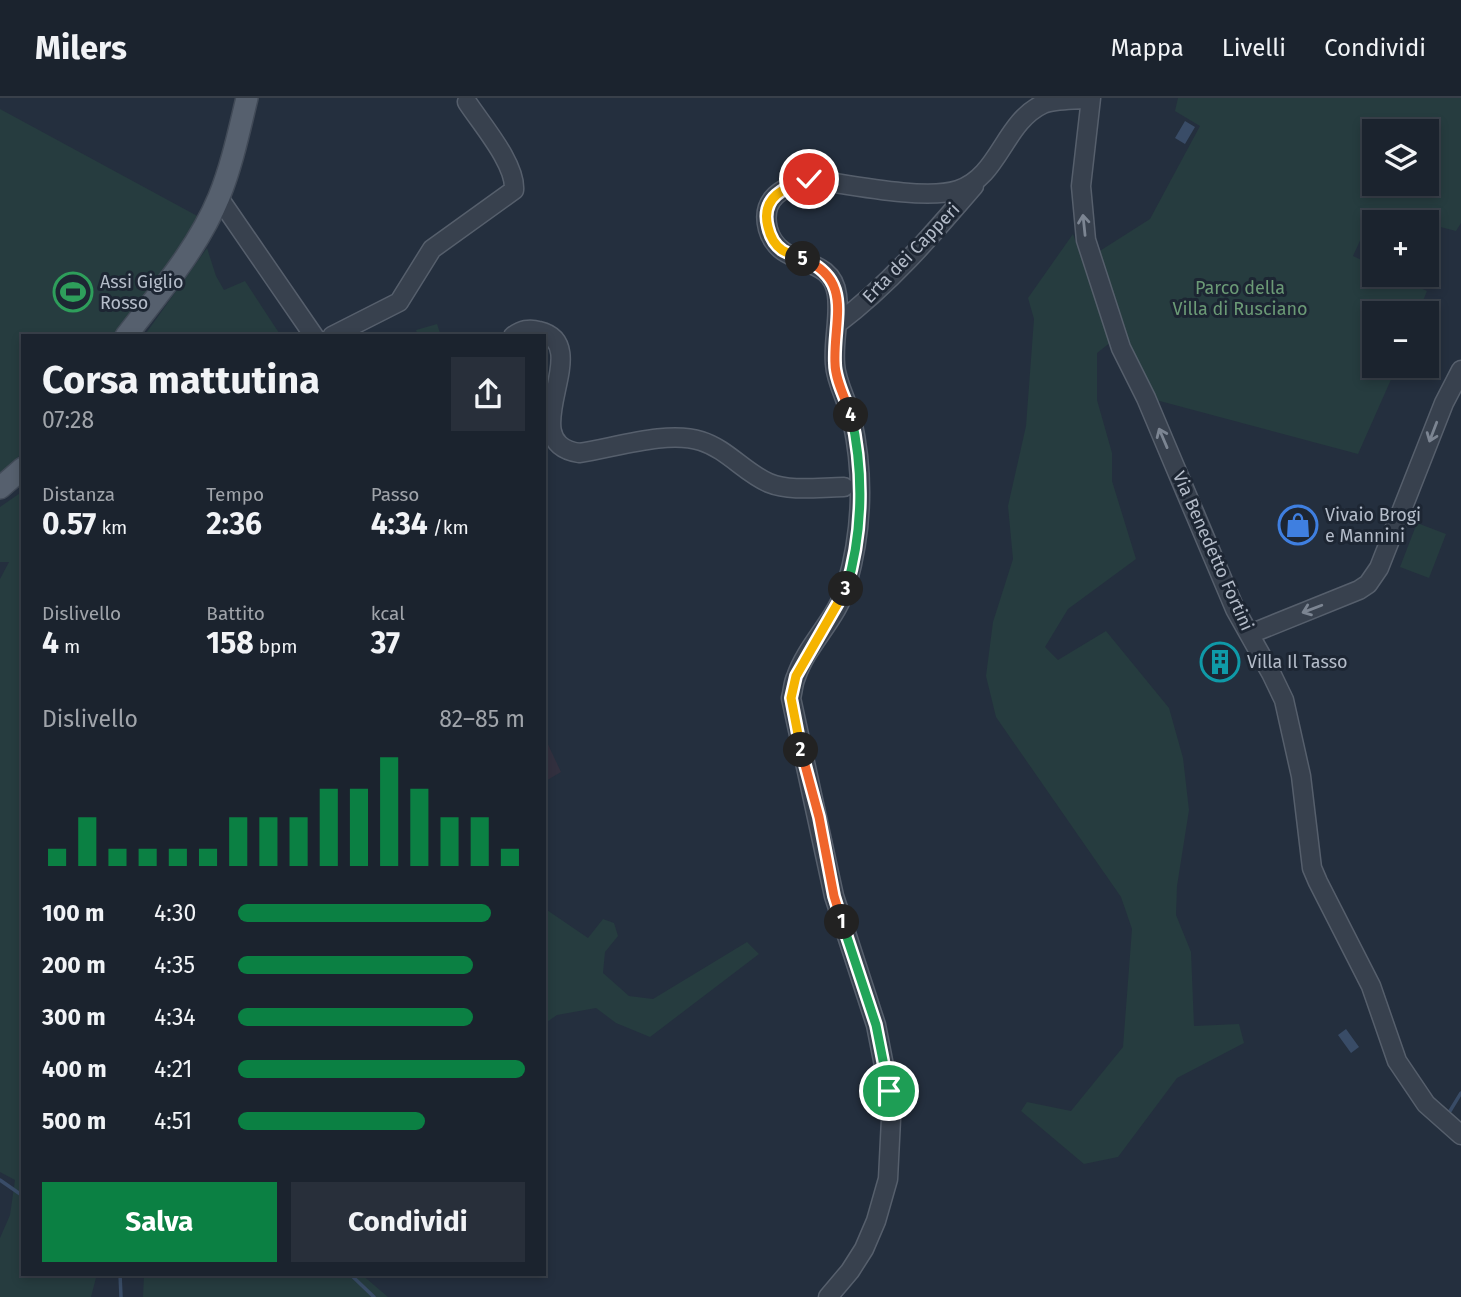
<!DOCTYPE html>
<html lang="it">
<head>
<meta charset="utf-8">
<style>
	body { margin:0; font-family:"Fira Sans",sans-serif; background:#282f3a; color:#f1f3f6; height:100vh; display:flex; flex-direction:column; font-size:26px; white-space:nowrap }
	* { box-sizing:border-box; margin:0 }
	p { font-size:23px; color:#a0a4aa }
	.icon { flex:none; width:38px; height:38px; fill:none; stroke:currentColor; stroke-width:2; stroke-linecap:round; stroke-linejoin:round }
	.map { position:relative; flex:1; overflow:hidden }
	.panel { position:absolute; left:21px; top:236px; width:525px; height:942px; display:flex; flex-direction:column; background:#1b232e; border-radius:0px; box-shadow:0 4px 10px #0003,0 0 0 2px #39404a }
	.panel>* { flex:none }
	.controls { position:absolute; left:1362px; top:21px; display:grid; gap:14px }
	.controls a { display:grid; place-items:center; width:77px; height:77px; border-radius:0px; background:#1b232e; box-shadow:0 4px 10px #0003,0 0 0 2px #39404a; font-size:35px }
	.pin { position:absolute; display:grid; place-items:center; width:60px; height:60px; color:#fff; margin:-30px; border:4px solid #fff; border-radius:50%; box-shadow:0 2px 7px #0007 }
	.km { position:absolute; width:35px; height:35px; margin:-18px; border-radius:50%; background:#222; color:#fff; font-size:19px; line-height:35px; text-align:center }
	.round { display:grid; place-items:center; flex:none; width:74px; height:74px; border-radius:0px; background:#282f3a }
	.summary { display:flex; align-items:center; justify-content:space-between; height:119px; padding:0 21px }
	h1 { font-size:38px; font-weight:700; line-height:52px }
	.metrics { display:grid; grid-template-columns:repeat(3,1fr); gap:10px; height:119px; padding:7px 21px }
	.metrics div { display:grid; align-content:center }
	.metrics b { font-size:30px; font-weight:700 }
	.metrics small { font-size:19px; font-weight:400 }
	.metrics p { font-size:19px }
	.chart { height:196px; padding:14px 21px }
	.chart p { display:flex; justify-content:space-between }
	.chart svg { width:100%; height:126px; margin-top:7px; stroke:#0b8043; stroke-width:6 }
	.button { display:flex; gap:14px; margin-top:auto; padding:14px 21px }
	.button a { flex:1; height:80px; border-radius:0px; background:#0b8043; color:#fff; font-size:28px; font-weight:700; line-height:80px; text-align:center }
	.button a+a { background:#282f3a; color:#f1f3f6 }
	ul { padding:0 21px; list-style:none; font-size:23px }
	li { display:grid; grid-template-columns:112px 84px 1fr; align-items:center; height:52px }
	li i { height:18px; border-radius:9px; background:#0b8043 }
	header { display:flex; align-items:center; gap:42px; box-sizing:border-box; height:98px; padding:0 35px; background:#1b232e; border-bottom:2px solid #39404a }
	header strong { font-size:33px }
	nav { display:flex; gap:38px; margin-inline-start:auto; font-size:24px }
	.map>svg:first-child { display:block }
</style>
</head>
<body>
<header>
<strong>Milers</strong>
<nav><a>Mappa</a><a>Livelli</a><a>Condividi</a></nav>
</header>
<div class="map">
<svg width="1461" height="1199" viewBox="0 0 1461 1199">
	<rect width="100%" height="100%" fill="#242f3e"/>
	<path fill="#32303f" d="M544 638 561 674 544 684Z"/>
	<path fill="#263c3f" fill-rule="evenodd" d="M1178 0H1461V125L1456 133 1374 112 1353 158 1374 168V177H1392L1427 193 1418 215H1374V268H1397L1358 356 1156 302 1127 242 1095 156 1150 121 1200 28 1175 13ZM1374 33H1426V86H1374Z
		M0 11 201 120 181 150 112 238H23V354L0 377Z
		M1073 136 1111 244 1097 255V302L1112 355V383L1136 461 1068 511 1045 549 1058 562 1106 533 1169 610 1183 660 1189 712 1177 788 1176 817 1191 854 1194 928 1239 926 1244 945 1177 980 1118 1059 1084 1066 1021 1013 1027 1004 1071 1013 1123 949 1132 831 1121 799 996 619 986 578 993 524 1013 461 1008 408 1026 328 1034 221 1028 200Z
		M207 150 216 178 224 192 245 183 281 238H144Z
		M437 226 441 238H418L416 232Z
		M23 393V1176H97L91 1199H0V1140L10 1117 15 1082 0 1074V481L9 464H0V409Z
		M1417 425 1446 436 1429 480 1400 469Z
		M544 810 588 840 603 821 614 825 618 838 605 854 603 875 629 898 653 901 747 844 759 856 650 939 616 925 596 910 557 917 544 926Z
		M144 1176H361L388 1199H143Z"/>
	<path fill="#394c67" d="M1185 23 1195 29 1185 46 1175 40Z
		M1346 931 1359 949 1351 955 1338 937Z"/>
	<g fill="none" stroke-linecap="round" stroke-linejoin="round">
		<path stroke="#394c67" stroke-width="3.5" d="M1450 1013 1461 995
			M0 1082 23 1098
			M120 1176 121 1199
			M350 1176 374 1199"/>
		<defs>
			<path id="minor" d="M1091 0 1081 88 1086 142 1121 250 1146 300 1235 511 1271 575 1284 602 1301 678 1312 770 1318 784 1371 888 1397 963 1426 1006 1461 1037
				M219 100 314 238
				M837 226C889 187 932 137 974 88
				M332 238 399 204 432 151 514 92C516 66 482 27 467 4
				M513 238C522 232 529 230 539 233 598 247 510 344 579 355 614 350 667 332 701 343 727 351 745 375 769 385 791 394 821 389 844 389
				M1250 536 1359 492 1368 486 1379 470 1444 305 1461 272
				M828 1199 850 1173 864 1151 876 1123 888 1081 891 1021 889 993 876 927 834 798 791 600C793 593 793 585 796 579 807 546 838 520 847 486 862 433 864 376 852 322 848 304 836 285 835 266 833 243 840 220 837 197 833 165 803 167 783 153 776 148 770 139 768 131 760 100 783 89 809 81 847 86 924 103 958 92 999 79 1004 24 1043 6 1053 1 1078 2 1090 0"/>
			<path id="major" d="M126 238C160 194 198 150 219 99 232 67 239 33 247 0
				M0 390 23 370"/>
		</defs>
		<use href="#minor" stroke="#565f6c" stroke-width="21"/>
		<use href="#major" stroke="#414a57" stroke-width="24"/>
		<use href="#minor" stroke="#38414e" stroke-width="18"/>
		<use href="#major" stroke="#56606e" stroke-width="21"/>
	</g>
	<defs><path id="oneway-shaft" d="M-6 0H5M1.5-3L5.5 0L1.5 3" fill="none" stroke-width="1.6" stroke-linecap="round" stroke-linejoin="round" transform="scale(1.75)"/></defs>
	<g stroke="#7c8592">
		<use href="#oneway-shaft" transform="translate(1084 127) rotate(-96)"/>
		<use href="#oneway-shaft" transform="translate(1433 334) rotate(111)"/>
		<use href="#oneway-shaft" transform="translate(1163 340) rotate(-113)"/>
		<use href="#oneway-shaft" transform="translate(1312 511) rotate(159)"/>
	</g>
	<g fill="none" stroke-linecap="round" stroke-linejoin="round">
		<defs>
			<path id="split-1" d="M842 824 876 927 889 993"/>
			<path id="split-2" d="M801 652 819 719 834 798 842 824"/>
			<path id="split-3" d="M801 652 791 600 796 578 846 491"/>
			<path id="split-4" d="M846 491C863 436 864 374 851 317"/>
			<path id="split-5" d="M803 161C854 182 833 222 835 265 835 282 846 302 851 317"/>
			<path id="split-6" d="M803 161C797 158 788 156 782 152 775 147 770 138 768 129 760 99 785 89 809 81"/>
		</defs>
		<use href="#split-1" stroke="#fff" stroke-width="14"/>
		<use href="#split-2" stroke="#fff" stroke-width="14"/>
		<use href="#split-3" stroke="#fff" stroke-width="14"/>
		<use href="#split-4" stroke="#fff" stroke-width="14"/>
		<use href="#split-5" stroke="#fff" stroke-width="14"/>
		<use href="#split-6" stroke="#fff" stroke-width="14"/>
		<use href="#split-1" stroke="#22a559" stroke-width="9"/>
		<use href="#split-2" stroke="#f0652b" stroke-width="9"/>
		<use href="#split-3" stroke="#f5b400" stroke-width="9"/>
		<use href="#split-4" stroke="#22a559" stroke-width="9"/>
		<use href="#split-5" stroke="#f0652b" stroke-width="9"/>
		<use href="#split-6" stroke="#f5b400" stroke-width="9"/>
	</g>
	<defs>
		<symbol id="stadium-ring" viewBox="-11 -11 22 22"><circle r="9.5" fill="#1d2633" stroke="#2e9e5b" stroke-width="1.5"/><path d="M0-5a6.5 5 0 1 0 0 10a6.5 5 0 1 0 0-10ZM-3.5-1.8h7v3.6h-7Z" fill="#2e9e5b"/></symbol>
		<symbol id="shop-ring" viewBox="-11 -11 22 22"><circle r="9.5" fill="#1d2633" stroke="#3f7fe0" stroke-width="1.5"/><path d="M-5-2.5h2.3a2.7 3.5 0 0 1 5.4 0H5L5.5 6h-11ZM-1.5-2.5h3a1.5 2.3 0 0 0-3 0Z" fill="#3f7fe0"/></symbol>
		<symbol id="building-ring" viewBox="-11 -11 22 22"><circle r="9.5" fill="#1d2633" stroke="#0f9aa8" stroke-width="1.5"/><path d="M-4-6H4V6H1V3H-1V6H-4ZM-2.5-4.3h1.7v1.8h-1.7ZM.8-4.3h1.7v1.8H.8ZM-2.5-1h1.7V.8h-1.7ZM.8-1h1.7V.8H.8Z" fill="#0f9aa8"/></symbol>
	</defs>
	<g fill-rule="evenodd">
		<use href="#stadium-ring" x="51" y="172" width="44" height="44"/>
		<use href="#shop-ring" x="1276" y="405" width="44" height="44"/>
		<use href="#building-ring" x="1198" y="542" width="44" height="44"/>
	</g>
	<g text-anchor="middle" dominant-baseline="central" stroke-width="6" stroke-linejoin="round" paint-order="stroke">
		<g font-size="18" fill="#b4bcc9" stroke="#1d2633">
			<text transform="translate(911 155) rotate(-46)">Erta dei Capperi</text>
			<text transform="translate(1213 453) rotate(66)">Via Benedetto Fortini</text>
		</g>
		<g font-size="18" fill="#b4bcc9" stroke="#1d2633" text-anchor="start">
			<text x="100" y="184">Assi Giglio<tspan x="100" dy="21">Rosso</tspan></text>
			<text x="1325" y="417">Vivaio Brogi<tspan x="1325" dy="21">e Mannini</tspan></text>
			<text x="1247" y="564">Villa Il Tasso</text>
		</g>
		<g font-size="18" fill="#6b9a76" stroke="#1d2633">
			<text x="1240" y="190">Parco della<tspan x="1240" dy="21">Villa di Rusciano</tspan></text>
		</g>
	</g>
</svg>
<div class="controls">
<a><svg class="icon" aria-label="layers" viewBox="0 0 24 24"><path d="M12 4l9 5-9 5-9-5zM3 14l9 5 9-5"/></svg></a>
<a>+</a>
<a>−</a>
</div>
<div class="pin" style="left:889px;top:993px;background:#1e9e55"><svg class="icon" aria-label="arrive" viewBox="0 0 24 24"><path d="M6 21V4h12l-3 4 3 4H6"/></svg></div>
<div class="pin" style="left:809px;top:81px;background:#d93025"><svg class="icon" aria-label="check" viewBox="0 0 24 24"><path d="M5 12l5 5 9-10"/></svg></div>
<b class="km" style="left:842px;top:824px">1</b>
<b class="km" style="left:801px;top:652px">2</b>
<b class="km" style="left:846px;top:491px">3</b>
<b class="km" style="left:851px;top:317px">4</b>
<b class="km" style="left:803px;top:161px">5</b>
<section class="panel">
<div class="summary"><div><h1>Corsa mattutina</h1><p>07:28</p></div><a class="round"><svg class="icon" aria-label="share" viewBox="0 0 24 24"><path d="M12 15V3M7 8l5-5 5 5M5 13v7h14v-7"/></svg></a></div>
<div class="metrics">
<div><p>Distanza</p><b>0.57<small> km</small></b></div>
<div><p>Tempo</p><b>2:36</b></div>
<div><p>Passo</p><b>4:34<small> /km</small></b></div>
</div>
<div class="metrics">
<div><p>Dislivello</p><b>4<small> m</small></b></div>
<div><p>Battito</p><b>158<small> bpm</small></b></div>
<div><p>kcal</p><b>37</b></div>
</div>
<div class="chart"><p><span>Dislivello</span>82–85 m</p>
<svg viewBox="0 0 160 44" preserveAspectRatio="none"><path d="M5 44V38M15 44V27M25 44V38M35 44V38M45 44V38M55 44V38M65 44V27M75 44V27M85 44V27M95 44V17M105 44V17M115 44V6M125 44V17M135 44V27M145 44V27M155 44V38"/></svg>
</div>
<ul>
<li><b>100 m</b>4:30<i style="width:88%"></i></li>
<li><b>200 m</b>4:35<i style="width:82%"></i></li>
<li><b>300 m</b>4:34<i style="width:82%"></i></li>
<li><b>400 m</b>4:21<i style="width:100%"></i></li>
<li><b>500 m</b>4:51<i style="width:65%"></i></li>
</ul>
<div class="button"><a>Salva</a><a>Condividi</a></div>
</section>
</div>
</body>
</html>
